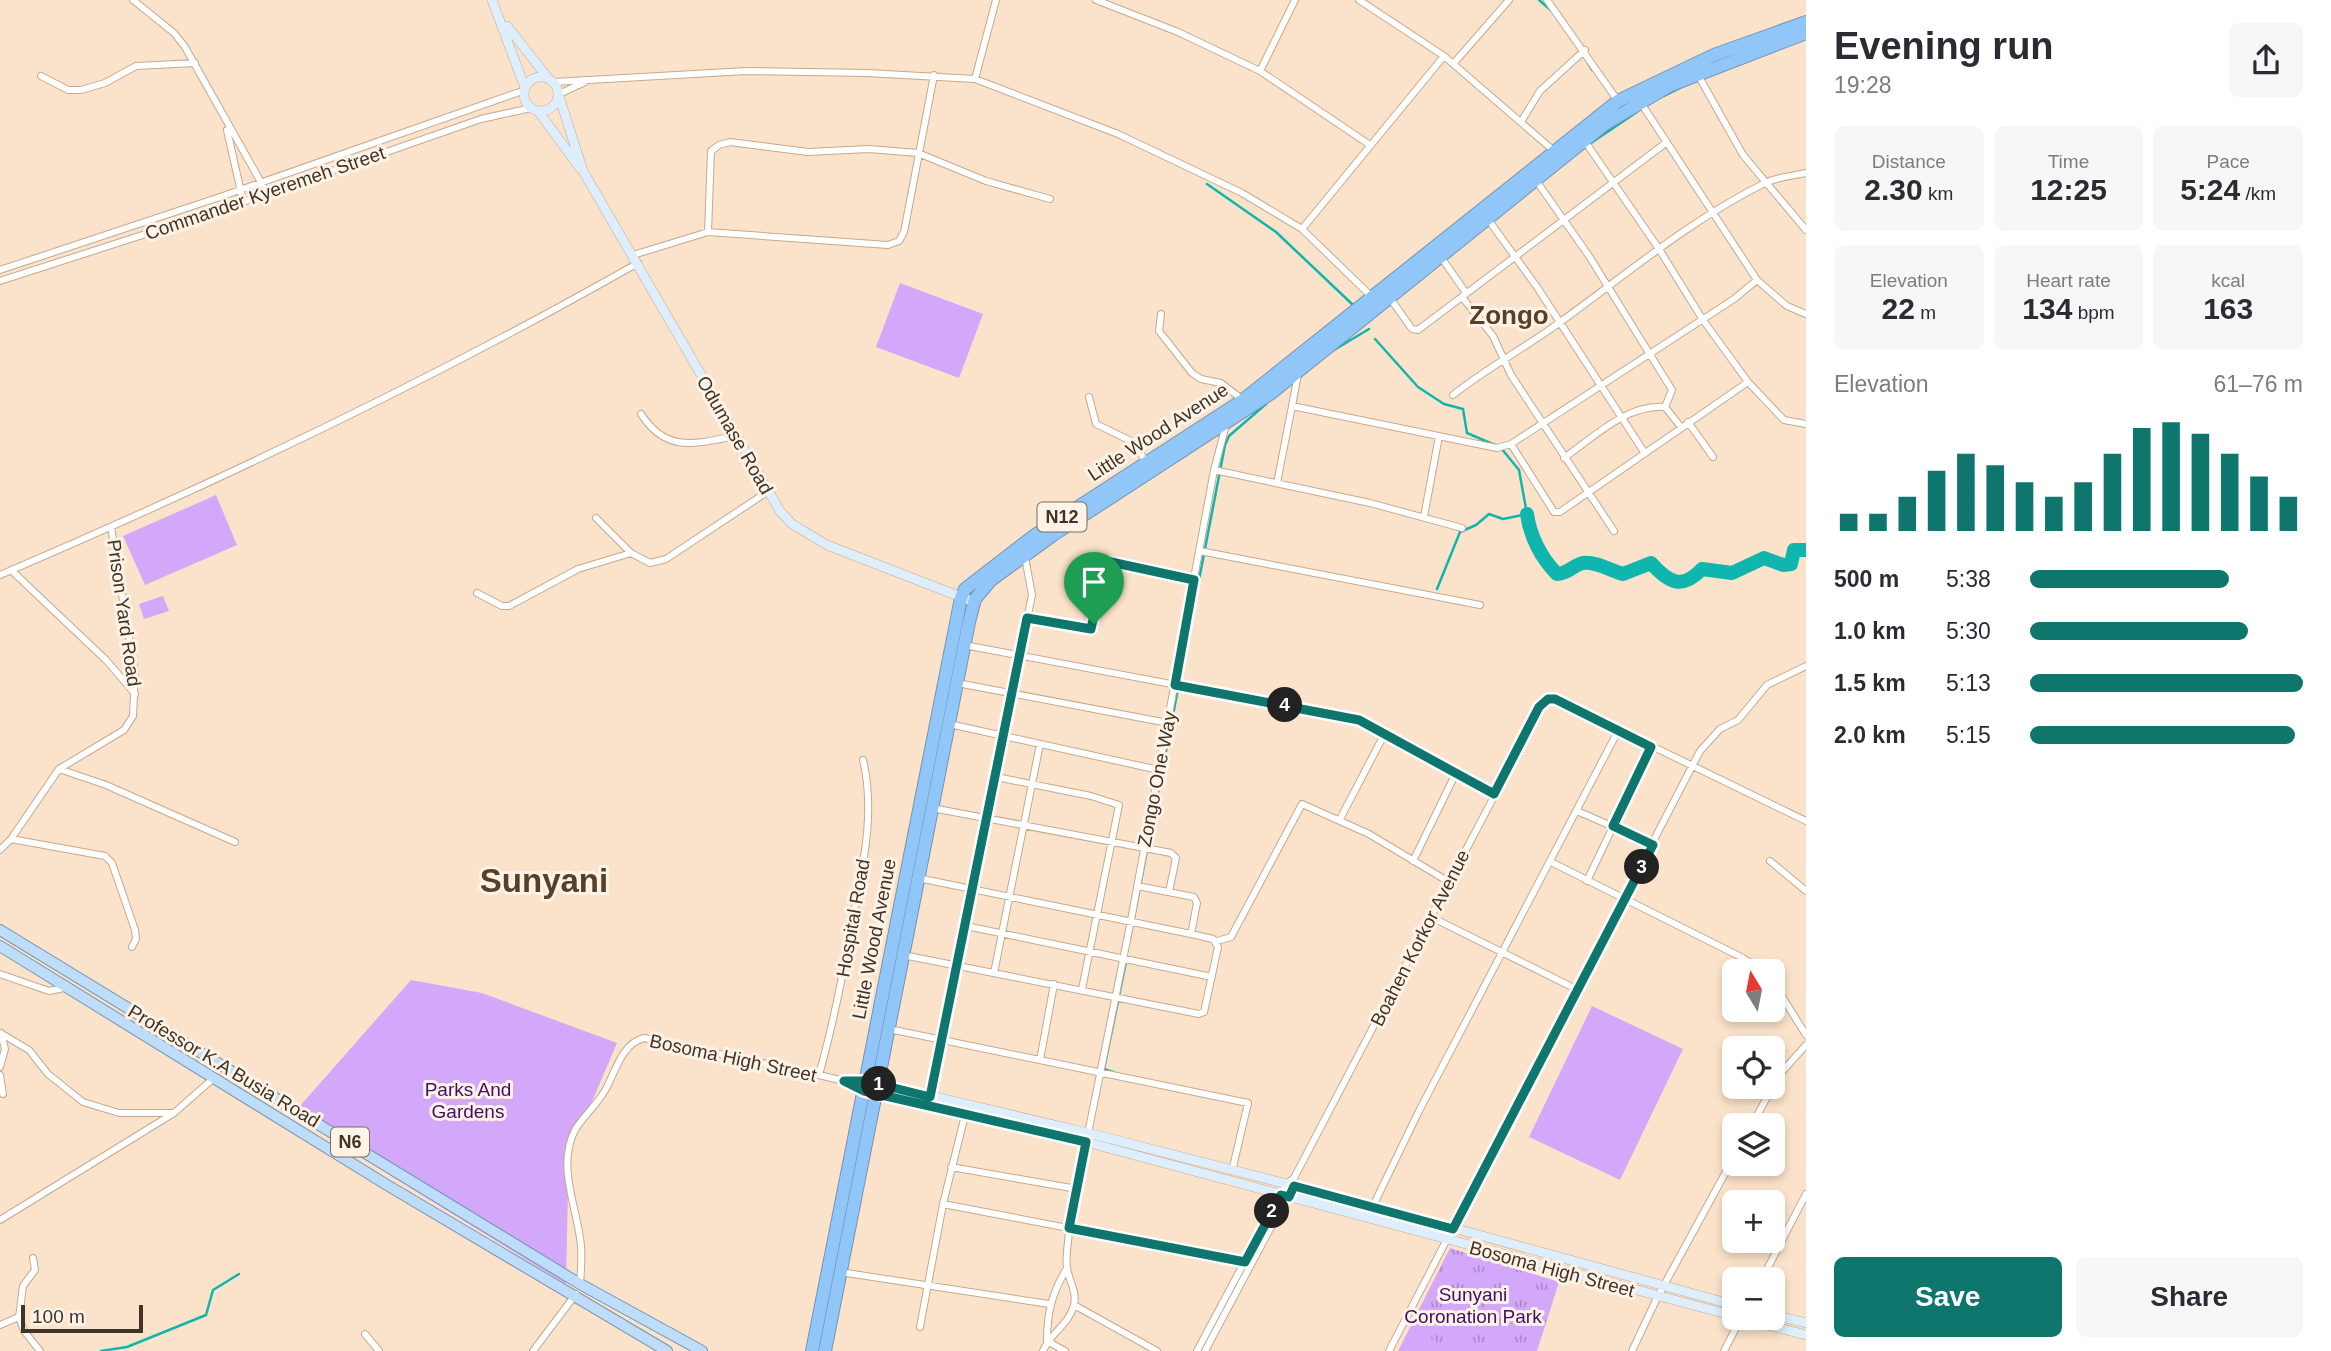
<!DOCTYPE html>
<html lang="en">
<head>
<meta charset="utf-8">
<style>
	body { margin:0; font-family:Helvetica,sans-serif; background:#f7f7f7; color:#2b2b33; height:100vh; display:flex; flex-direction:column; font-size:26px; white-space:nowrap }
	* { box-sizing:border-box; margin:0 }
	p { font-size:23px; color:#7c7c81 }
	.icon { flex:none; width:38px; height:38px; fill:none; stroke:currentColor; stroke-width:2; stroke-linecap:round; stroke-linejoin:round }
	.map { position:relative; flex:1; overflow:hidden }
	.panel { display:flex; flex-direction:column; background:#fff; width:525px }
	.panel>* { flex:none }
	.needle { width:46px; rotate:350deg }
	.controls { position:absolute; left:1722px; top:959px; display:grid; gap:14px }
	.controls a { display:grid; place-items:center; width:63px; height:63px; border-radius:10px; background:#fff; box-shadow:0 4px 10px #0003; font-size:35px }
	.scale { position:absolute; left:21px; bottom:18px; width:122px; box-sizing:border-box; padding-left:7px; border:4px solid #403428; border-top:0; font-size:19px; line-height:24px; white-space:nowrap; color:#403428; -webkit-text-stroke:5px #fff3e7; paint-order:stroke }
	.pin { position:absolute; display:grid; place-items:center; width:60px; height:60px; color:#fff; margin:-72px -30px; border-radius:50% 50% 50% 0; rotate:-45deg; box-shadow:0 0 7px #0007 }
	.pin .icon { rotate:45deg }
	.km { position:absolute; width:35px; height:35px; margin:-18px; border-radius:50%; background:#222; color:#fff; font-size:19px; line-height:35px; text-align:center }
	.round { display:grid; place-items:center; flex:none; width:74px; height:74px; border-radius:10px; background:#f7f7f7 }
	.summary { display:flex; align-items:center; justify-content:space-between; height:119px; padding:0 28px }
	h1 { font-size:38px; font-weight:600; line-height:52px }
	.metrics { display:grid; grid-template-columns:repeat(3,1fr); gap:10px; height:119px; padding:7px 28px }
	.metrics div { display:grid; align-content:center; border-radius:10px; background:#f7f7f7; text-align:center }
	.metrics b { font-size:30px; font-weight:600 }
	.metrics small { font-size:19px; font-weight:400 }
	.metrics p { font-size:19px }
	.chart { height:196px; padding:14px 28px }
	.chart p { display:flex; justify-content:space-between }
	.chart svg { width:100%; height:126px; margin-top:7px; stroke:#0f766e; stroke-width:6 }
	.button { display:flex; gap:14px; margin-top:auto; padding:14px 28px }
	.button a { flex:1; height:80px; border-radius:10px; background:#0f766e; color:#fff; font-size:28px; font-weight:600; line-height:80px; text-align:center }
	.button a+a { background:#f7f7f7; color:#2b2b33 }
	ul { padding:0 28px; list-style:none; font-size:23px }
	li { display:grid; grid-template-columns:112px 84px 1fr; align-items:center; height:52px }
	li i { height:18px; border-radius:9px; background:#0f766e }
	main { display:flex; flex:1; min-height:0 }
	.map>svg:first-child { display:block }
</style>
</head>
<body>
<main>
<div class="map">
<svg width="1806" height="1351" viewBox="0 0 1806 1351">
	<defs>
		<pattern id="grass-tufts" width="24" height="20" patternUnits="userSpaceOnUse" patternTransform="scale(1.75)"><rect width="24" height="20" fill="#d3a7f9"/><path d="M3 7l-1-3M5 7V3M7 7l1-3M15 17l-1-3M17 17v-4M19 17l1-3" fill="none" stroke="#ad89ca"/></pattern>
	</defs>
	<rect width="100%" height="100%" fill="#fbe3cb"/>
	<path fill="url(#grass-tufts)" d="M1450 1248 1559 1282 1537 1351H1398Z"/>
	<path fill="#d3a7f9" d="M900 283 983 314 959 378 876 347Z
		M216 495 237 545 145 585 123 536Z
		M163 596 169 611 144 619 139 604Z
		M411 980 482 993 617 1043 588 1111 569 1140 566 1284 292 1115Z
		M1592 1006 1683 1049 1620 1180 1529 1137Z
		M1426 1336 1455 1351H1418Z"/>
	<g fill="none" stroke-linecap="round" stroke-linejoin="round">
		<path stroke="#10b6ad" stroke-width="2.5" d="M1539 0 1553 12
			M1588 63 1592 70
			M1664 96 1680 88
			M1591 143 1637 112
			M1207 184 1276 232 1352 304
			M1375 339 1418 387 1444 404 1463 409 1467 433 1495 445
			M1334 350 1369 329
			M1437 589 1460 532 1476 525 1489 514 1503 519 1527 514 1519 470 1501 448
			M1130 938 1225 445 1229 436 1266 404
			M1113 1072 1104 1069 1126 962
			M101 1351 127 1347 206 1315 213 1290 239 1274"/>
		<path stroke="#10b6ad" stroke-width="14" d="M1527 514C1530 536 1541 558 1557 574 1568 574 1573 565 1583 563 1596 561 1611 571 1623 574L1651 563C1669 583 1682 590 1702 569L1732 573 1764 558 1783 565 1791 564 1794 550H1806"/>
		<defs>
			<path id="street" d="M133 0 174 33 185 47 267 193
				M1096 0 1178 32 1260 71 1370 145
				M1359 0 1444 56 1554 151
				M1547 0 1618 101
				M1454 63 1509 0
				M1260 71 1295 0
				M1698 75 1743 155 1806 230
				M41 76 68 90H81L105 83 136 66 195 63
				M975 79 996 0
				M554 82 746 71 867 73 975 79 1118 134 1242 193 1302 229 1371 296
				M559 94 585 82
				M1641 103 1757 280 1787 306 1806 314
				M1521 122 1540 91 1585 50
				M227 130 243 201
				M1584 140 1659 249 1703 320 1748 382 1784 420 1806 424
				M1535 179 1589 256 1672 390 1665 407 1681 427
				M1487 218 1537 287 1644 452
				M1302 229 1444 56
				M708 232 711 151 719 145 730 142 808 152 869 149 918 153 986 181 1050 199
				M633 255 708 232 888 245 899 241 904 232 934 75
				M1441 257 1466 293
				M0 270 220 197 525 90
				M0 281 226 208 481 119 531 108
				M1462 297 1493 336 1511 375 1614 531
				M1390 298 1412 329 1418 330 1667 142
				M1161 314 1159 331 1192 373 1201 379 1221 383 1243 400
				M1298 374 1292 406 1497 448 1511 444 1554 512H1560L1748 382
				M1453 395C1488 367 1527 347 1563 320 1628 273 1692 219 1765 183 1777 177 1793 176 1806 173
				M1089 397 1096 424 1133 442 1146 462
				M641 414C666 453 695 444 735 436
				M1688 422 1713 457
				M1511 444 1734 299 1757 280
				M1564 458C1594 437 1627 404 1665 407
				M1214 470 1370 503 1462 528
				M1277 483 1292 406
				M1424 517 1439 436
				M596 518 631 553 650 563 666 559 767 492
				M1200 551 1480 605
				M11 570 107 661 135 694
				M0 575C218 482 432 380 638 263
				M477 593 502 606H509L578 569 631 553
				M1027 618 1091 629 1104 570 1111 562 1194 580
				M964 645 1352 718 1494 795
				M957 683 1168 723
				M949 724 1159 770
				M59 769 106 785 235 842
				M996 777 1091 796 1119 805 1082 989
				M932 808 1171 853 1176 858 1169 892
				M1577 811 1653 844
				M1340 819 1384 735
				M11 839 105 856 112 863 135 930 136 939 132 947
				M0 850 11 839 59 769 124 730 133 716 135 673 111 527
				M1413 861 1455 775
				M1770 861 1806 891
				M1551 862 1743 958 1763 971
				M1587 881 1651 747
				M1137 886 1194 897 1197 903 1191 934
				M1431 917 1578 990
				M966 926 1212 977
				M1217 941 1231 937 1302 804 1369 834 1449 882
				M903 955 1199 1014 1204 1012 1218 947 1213 939 1191 934 918 878
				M994 973 1040 744
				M0 974 49 991 64 988
				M1773 982 1806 1035
				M889 1029 1248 1103 1232 1171
				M2 1034 29 1050 48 1074 83 1102 119 1113H172
				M1040 1060 1054 984
				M0 1067 5 1049 1 1033
				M0 1075 3 1094
				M819 1075C833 1025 843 975 852 924 862 869 876 814 863 760
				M930 1097 1032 595 1025 557
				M965 1115 943 1204 1245 1262
				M1752 1125 1779 1075 1806 1045
				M951 1167 1077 1189
				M1373 1206 1419 1111 1618 731
				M0 1220 174 1113 215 1077
				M840 1272 1049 1304
				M1762 1279 1806 1194
				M580 1284C581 1271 582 1258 581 1246 578 1209 556 1167 575 1130 584 1115 599 1103 607 1087 616 1069 623 1043 644 1038L819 1075 844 1081 864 1091
				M1074 1305 1157 1351
				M19 1317 24 1331 40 1351
				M0 1325 19 1317 23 1286 35 1270 33 1258
				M920 1327 943 1204
				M365 1334 379 1351
				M533 1351 576 1294
				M1043 1351C1050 1333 1069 1325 1074 1305 1077 1291 1069 1281 1067 1268 1065 1256 1069 1241 1069 1228L1131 920 1214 470 1226 425
				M1065 1351 1047 1341C1047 1312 1052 1293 1067 1268
				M1197 1351 1286 1184 1294 1178 1544 701 1555 699 1806 821
				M1205 1351 1294 1184
				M1389 1351 1700 751 1720 729 1738 720 1767 685 1806 666
				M1632 1351 1657 1298 1734 1157
				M1724 1351 1741 1318"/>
			<path id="secondary" d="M492 0 525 88
				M507 26 548 78
				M524 94a17 17 0 1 1 34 0a17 17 0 1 1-34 0Z
				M559 96 583 171 780 511 792 524 827 545 974 602
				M538 111 580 168
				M872 1082 1088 1133 1373 1206 1734 1305
				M873 1093 1086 1142 1734 1316
				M1773 1315 1806 1323
				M1740 1318 1806 1335"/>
			<path id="primary" d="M0 930 580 1284 702 1351
				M0 946 387 1185 667 1351"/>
			<path id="highway" d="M812 1351 961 598 965 589 1035 535 1243 400 1618 101 1714 55 1806 22
				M825 1351 969 622 975 599 991 580 1053 535 1270 394 1605 124 1669 86 1806 33"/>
		</defs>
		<use href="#street" stroke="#c5a98c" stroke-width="8"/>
		<use href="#secondary" stroke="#c5a98c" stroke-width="10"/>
		<use href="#primary" stroke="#7593b0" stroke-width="12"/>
		<use href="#highway" stroke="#7593b0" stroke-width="14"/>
		<use href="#street" stroke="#fff" stroke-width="6"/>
		<use href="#secondary" stroke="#deeefd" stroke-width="9"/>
		<use href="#primary" stroke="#bdddfb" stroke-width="10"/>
		<use href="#highway" stroke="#91c6f9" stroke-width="12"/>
	</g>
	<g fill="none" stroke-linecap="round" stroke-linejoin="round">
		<defs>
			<path id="route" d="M1111 562 1194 580 1175 685 1359 720 1494 794 1539 707 1548 699H1555L1651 747 1613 826 1653 845 1453 1229 1294 1186 1289 1197 1281 1195 1245 1262 1069 1228 1086 1142 864 1091 844 1081H866L930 1097 1027 618 1091 629 1104 570Z"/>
		</defs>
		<use href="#route" stroke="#fff" stroke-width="14"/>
		<use href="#route" stroke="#0f766e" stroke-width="9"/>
	</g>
	<g text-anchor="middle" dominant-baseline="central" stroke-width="6" stroke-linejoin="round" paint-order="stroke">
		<g fill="#fff3e7" stroke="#796d61" stroke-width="2">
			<rect x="1037.5" y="502.5" width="49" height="29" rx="5"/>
			<rect x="331" y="1127.5" width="38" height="29" rx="5"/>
		</g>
		<g font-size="18" font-weight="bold" fill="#403428">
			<text x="1062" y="517">N12</text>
			<text x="350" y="1142">N6</text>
		</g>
		<g font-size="19" fill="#403428" stroke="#fff3e7">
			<text transform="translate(265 193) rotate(-19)">Commander Kyeremeh Street</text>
			<text transform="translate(1158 432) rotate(-33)">Little Wood Avenue</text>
			<text transform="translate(735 435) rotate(60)">Odumase Road</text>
			<text transform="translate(124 613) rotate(82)">Prison Yard Road</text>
			<text transform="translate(1157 779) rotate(-79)">Zongo One Way</text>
			<text transform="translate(853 918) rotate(-80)">Hospital Road</text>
			<text transform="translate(1420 938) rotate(-63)">Boahen Korkor Avenue</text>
			<text transform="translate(874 939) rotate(-79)">Little Wood Avenue</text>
			<text transform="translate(733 1058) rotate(12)">Bosoma High Street</text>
			<text transform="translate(224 1066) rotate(31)">Professor K.A Busia Road</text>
			<text transform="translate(1552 1269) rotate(15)">Bosoma High Street</text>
		</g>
		<g font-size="19" fill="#450c66" stroke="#fff3e7">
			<text x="468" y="1089">Parks And<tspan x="468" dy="22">Gardens</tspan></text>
			<text x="1473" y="1294">Sunyani<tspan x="1473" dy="22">Coronation Park</tspan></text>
		</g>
		<g font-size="26" font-weight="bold" fill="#584026" stroke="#fff3e7">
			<text x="1509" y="315">Zongo</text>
		</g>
		<g font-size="33" font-weight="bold" fill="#584026" stroke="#fff3e7">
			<text x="544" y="880">Sunyani</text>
		</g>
	</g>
</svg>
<div class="controls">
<a><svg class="needle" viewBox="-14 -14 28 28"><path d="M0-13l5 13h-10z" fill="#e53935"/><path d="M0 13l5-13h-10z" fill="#7c7c81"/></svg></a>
<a><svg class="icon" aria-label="locate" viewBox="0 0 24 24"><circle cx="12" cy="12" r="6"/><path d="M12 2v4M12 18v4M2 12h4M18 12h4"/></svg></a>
<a><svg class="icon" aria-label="layers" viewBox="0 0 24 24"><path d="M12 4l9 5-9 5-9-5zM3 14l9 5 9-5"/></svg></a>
<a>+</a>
<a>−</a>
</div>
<div class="scale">100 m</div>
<div class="pin" style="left:1094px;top:624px;background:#1e9e55"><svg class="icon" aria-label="arrive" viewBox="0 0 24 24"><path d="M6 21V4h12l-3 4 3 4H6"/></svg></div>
<b class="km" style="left:879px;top:1084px">1</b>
<b class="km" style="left:1272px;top:1211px">2</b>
<b class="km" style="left:1642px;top:867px">3</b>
<b class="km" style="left:1285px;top:705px">4</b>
</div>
<section class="panel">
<div class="summary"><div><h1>Evening run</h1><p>19:28</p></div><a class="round"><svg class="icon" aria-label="share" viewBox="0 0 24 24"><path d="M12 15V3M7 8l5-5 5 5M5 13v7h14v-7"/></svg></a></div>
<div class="metrics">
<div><p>Distance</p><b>2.30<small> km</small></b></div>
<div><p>Time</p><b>12:25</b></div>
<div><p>Pace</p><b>5:24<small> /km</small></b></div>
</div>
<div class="metrics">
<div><p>Elevation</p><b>22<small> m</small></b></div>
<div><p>Heart rate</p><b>134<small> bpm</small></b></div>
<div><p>kcal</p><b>163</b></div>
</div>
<div class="chart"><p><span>Elevation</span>61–76 m</p>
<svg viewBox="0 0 160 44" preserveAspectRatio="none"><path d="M5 44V38M15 44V38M25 44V32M35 44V23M45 44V17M55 44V21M65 44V27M75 44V32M85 44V27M95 44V17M105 44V8M115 44V6M125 44V10M135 44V17M145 44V25M155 44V32"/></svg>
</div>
<ul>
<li><b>500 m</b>5:38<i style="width:73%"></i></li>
<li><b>1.0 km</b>5:30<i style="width:80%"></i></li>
<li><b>1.5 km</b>5:13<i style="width:100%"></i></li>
<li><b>2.0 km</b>5:15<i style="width:97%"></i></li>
</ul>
<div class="button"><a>Save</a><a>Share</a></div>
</section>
</main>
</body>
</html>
